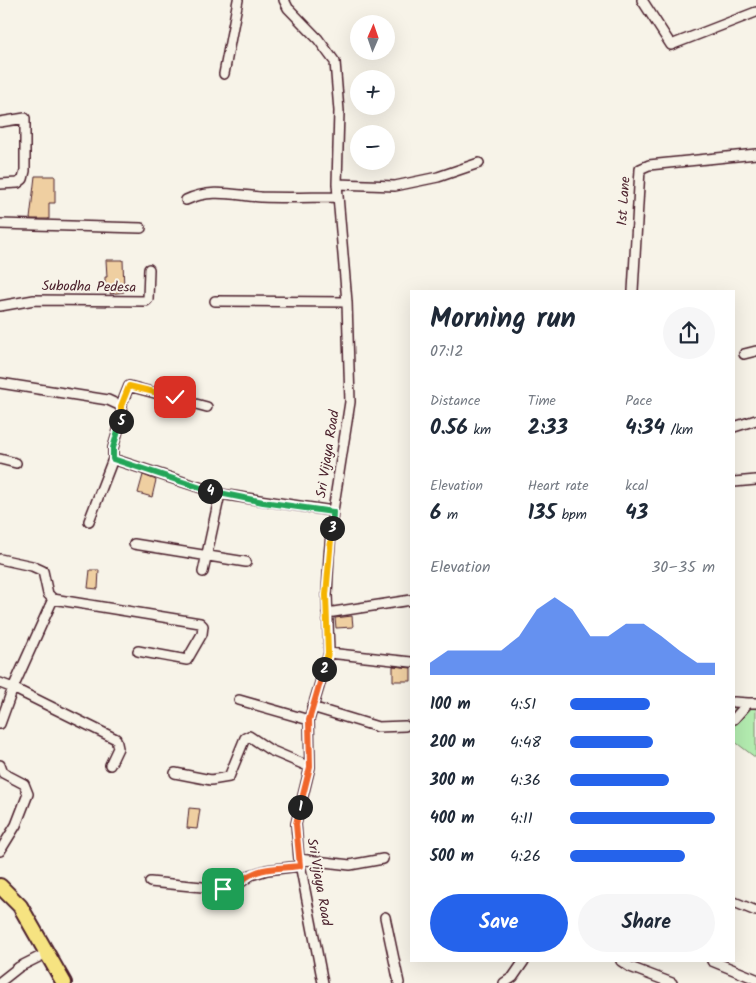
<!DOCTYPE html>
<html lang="en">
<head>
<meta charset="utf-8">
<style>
	body { margin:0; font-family:Kalam,sans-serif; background:#f6f6f7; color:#1f2937; height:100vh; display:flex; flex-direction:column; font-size:19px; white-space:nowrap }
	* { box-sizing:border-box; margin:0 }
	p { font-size:16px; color:#747a83 }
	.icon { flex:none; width:28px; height:28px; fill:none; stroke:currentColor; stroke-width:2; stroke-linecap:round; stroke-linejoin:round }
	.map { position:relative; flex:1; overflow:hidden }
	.panel { position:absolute; left:410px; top:290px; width:325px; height:672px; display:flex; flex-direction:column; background:#fff; border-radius:0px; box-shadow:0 5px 20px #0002 }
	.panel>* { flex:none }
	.needle { width:32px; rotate:2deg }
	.buttons { position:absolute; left:350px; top:15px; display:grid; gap:10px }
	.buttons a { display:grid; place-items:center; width:45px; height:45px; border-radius:50%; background:#fff; box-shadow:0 5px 20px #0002; font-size:25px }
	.pin { position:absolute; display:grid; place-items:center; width:42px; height:42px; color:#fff; margin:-21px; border-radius:10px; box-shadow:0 2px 8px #0006 }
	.km { position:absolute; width:25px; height:25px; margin:-12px; border-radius:50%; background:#222; color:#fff; font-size:14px; line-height:25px; text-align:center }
	.round { display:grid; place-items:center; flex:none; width:52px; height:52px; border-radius:26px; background:#f6f6f7 }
	.overview { display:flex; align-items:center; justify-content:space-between; height:85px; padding:0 20px }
	h1 { font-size:28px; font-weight:800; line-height:38px }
	.figures { display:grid; grid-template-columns:repeat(3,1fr); gap:8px; height:85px; padding:5px 20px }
	.figures div { display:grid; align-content:center }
	.figures b { font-size:21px; font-weight:800 }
	.figures small { font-size:14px; font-weight:400 }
	.figures p { font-size:14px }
	.chart { height:140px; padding:10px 20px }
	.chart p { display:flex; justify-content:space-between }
	.chart svg { width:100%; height:90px; margin-top:5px; fill:#2563eb; opacity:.7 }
	.action { display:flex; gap:10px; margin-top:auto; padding:10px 20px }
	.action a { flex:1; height:58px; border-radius:30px; background:#2563eb; color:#fff; font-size:20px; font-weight:800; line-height:58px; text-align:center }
	.action a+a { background:#f6f6f7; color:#1f2937 }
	ul { padding:0 20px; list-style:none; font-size:16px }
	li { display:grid; grid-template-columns:80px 60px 1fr; align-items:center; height:38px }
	li i { height:12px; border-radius:6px; background:#2563eb }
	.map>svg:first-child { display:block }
</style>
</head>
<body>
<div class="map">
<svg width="756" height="983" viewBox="0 0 756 983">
	<rect width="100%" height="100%" fill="#f7f3e8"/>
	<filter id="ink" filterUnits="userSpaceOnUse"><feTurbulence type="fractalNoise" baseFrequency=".02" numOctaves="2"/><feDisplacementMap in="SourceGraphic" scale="10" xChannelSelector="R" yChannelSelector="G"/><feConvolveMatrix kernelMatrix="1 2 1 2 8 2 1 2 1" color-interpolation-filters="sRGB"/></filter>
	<g filter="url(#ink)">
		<path fill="#b3ecb0" stroke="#7e866e" d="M734 707H756V758L734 741Z"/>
		<path fill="#efcfa1" stroke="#4a1f2b" d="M35 176H55V203H49V219H30Z
			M106 260H123L124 292 110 294 111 291H105V277H107Z
			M143 475 156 480 152 497 138 493Z
			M90 570H99L98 589 88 588Z
			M352 616 353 627 336 628 335 618Z
			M393 666 411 668V681H393Z
			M189 808 200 809 197 829 187 828Z"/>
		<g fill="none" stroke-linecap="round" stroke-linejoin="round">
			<defs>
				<path id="minor" d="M284 0 288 8 318 39 335 62 339 111 337 184 347 302 350 402 333 511 329 556 327 595 329 653 309 720 310 767 296 824 299 859 323 983
					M642 0 671 45 756 12
					M224 74 238 0
					M0 122 25 118V171L23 179 18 183 0 184
					M337 184 395 186 438 177 479 163
					M186 200C211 188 234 195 261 197 287 198 313 197 338 197
					M0 224 141 228
					M633 291 640 169 649 165 756 154
					M215 301 347 302
					M0 306 34 300 146 301 148 299 149 269
					M744 354 756 351
					M0 383 108 400 121 406
					M734 427 756 420
					M0 459 16 463
					M113 459 220 494 333 511
					M734 482 756 480
					M89 521 113 459V448L122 417 121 406 129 386 207 407
					M134 544 246 562
					M0 559 32 566 43 571 48 594 53 599 200 623 203 626 202 634 187 660 138 651
					M203 572 220 494
					M327 613 411 600
					M329 653 411 662
					M0 683 13 688 53 599
					M239 700 309 720
					M734 702 748 703
					M312 707 378 727 405 726
					M734 719 748 703H756
					M0 724 13 688 116 739 118 748 110 765
					M0 765 3 773 24 784 28 794 16 825 0 851
					M175 773 211 780 229 777 245 738 249 736 270 750 310 767
					M299 859 350 865 383 859
					M150 882 223 889 236 886 251 875 267 870 300 866
					M734 902 756 911
					M385 917 399 983
					M621 961 630 967 672 983
					M712 961 756 979
					M0 982 19 967 45 954
					M504 983 513 977 524 961"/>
				<path id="primary" d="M0 886 20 906 64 983"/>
			</defs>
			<use href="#minor" stroke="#4a1f2b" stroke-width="12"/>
			<use href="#primary" stroke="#4a1f2b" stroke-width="18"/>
			<use href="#minor" stroke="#f7f3e8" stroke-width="9"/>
			<use href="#primary" stroke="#f6e381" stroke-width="14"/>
		</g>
	</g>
	<g fill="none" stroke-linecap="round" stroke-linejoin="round" filter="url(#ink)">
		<defs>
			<path id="split-1" d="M223 889C236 887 240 881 250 875 264 867 285 868 300 866L296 824 300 807"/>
			<path id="split-2" d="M300 807 310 767 309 720 324 669"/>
			<path id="split-3" d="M324 669 328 653 326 595 332 528"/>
			<path id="split-4" d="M210 491 263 502 333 512 332 528"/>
			<path id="split-5" d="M121 421 113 448V459L210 491"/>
			<path id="split-6" d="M121 421V406L129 386 175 397"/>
		</defs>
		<use href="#split-1" stroke="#fff" stroke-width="10"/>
		<use href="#split-2" stroke="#fff" stroke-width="10"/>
		<use href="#split-3" stroke="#fff" stroke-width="10"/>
		<use href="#split-4" stroke="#fff" stroke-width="10"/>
		<use href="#split-5" stroke="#fff" stroke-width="10"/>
		<use href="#split-6" stroke="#fff" stroke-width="10"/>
		<use href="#split-1" stroke="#f0652b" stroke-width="6"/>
		<use href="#split-2" stroke="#f0652b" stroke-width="6"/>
		<use href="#split-3" stroke="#f5b400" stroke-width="6"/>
		<use href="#split-4" stroke="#22a559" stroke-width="6"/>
		<use href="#split-5" stroke="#22a559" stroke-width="6"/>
		<use href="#split-6" stroke="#f5b400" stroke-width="6"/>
	</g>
	<g text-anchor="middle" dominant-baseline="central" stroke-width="4" stroke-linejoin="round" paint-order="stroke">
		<g font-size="14" fill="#4a1f2b" stroke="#f7f3e8">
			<text transform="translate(624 201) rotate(-86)">1st Lane</text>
			<text transform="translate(89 287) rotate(1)">Subodha Pedesa</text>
			<text transform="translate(328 454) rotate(-81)">Sri Vijaya Road</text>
			<text transform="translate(319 882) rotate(80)">Sri Vijaya Road</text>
		</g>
	</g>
</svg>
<div class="buttons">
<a><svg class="needle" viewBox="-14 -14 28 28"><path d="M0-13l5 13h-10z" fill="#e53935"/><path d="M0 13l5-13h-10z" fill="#747a83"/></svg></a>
<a>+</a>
<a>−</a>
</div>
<div class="pin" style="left:223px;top:889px;background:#1e9e55"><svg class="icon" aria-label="arrive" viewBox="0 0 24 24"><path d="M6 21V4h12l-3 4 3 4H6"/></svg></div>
<div class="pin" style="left:175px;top:397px;background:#d93025"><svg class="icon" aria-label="check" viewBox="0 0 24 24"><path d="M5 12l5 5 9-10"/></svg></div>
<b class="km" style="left:300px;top:807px">1</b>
<b class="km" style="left:324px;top:669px">2</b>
<b class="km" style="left:332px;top:528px">3</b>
<b class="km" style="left:210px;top:491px">4</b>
<b class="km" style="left:121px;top:421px">5</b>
<section class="panel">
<div class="overview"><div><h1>Morning run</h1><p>07:12</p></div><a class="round"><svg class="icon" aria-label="share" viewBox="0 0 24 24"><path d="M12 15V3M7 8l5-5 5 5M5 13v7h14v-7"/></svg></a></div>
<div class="figures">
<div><p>Distance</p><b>0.56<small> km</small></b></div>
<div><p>Time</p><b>2:33</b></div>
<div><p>Pace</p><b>4:34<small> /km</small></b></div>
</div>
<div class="figures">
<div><p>Elevation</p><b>6<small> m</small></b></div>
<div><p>Heart rate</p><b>135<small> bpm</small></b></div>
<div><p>kcal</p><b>43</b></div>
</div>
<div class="chart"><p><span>Elevation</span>30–35 m</p>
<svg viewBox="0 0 160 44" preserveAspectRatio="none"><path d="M0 44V38L10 32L20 32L30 32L40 32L50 25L60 12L70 6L80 12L90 25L100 25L110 19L120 19L130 25L140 32L150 38L160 38V44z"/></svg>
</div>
<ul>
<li><b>100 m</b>4:51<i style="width:55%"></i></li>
<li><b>200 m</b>4:48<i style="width:57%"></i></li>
<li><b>300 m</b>4:36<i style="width:68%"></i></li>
<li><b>400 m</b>4:11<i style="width:100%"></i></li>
<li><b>500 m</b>4:26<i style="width:79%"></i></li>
</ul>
<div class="action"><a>Save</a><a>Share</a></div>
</section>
</div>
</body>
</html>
